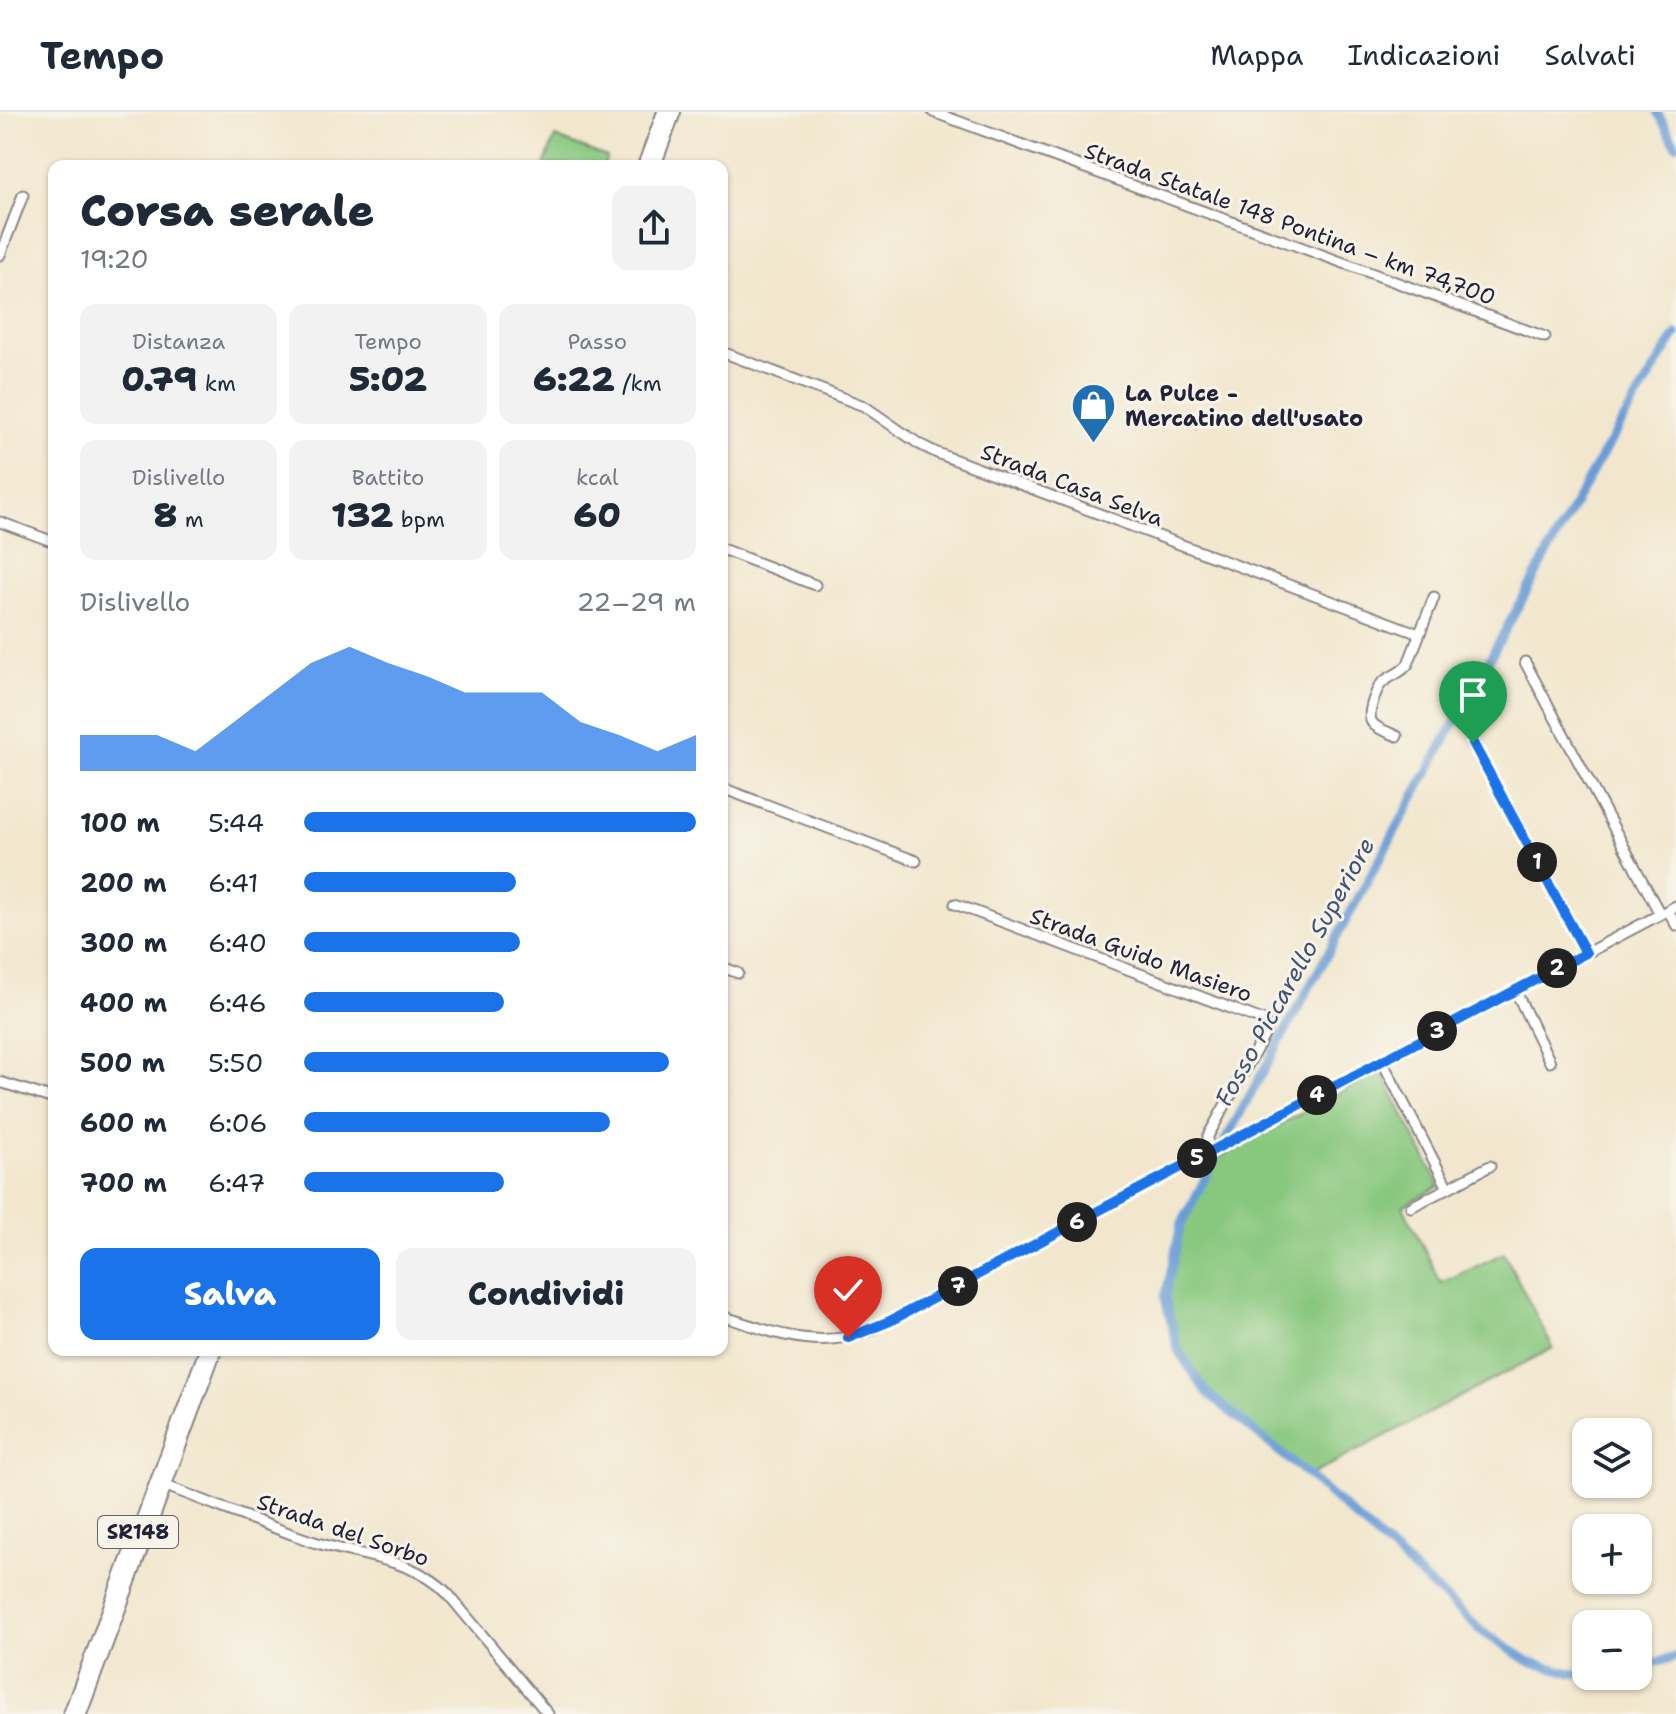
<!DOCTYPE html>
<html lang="it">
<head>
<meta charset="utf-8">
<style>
	body { margin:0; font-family:"Shantell Sans",sans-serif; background:#f2f2f3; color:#1f2937; height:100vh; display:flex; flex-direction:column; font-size:30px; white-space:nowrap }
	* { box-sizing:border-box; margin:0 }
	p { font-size:26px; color:#747a83 }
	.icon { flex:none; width:44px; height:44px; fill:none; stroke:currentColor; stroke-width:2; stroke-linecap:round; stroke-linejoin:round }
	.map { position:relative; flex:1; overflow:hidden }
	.details { position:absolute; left:48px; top:48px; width:680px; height:1196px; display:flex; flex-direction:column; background:#fff; border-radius:16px; box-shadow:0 2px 6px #0004 }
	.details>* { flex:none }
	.buttons { position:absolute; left:1572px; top:1306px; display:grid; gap:16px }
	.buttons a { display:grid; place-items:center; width:80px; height:80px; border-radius:16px; background:#fff; box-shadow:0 2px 6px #0004; font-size:40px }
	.pin { position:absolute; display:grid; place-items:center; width:68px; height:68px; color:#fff; margin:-82px -34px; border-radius:50% 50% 50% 0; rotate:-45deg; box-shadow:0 0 8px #0007 }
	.pin .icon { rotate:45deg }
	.km { position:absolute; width:40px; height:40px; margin:-20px; border-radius:50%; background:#222; color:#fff; font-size:22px; line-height:40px; text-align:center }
	.round { display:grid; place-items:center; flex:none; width:84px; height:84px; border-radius:16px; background:#f2f2f3 }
	.head { display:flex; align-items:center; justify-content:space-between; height:136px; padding:0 32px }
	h1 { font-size:44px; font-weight:800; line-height:60px }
	.stats { display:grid; grid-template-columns:repeat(3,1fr); gap:12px; height:136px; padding:8px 32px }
	.stats div { display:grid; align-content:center; border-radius:16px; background:#f2f2f3; text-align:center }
	.stats b { font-size:34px; font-weight:800 }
	.stats small { font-size:22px; font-weight:400 }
	.stats p { font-size:22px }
	.chart { height:224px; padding:16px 32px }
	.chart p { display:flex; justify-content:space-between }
	.chart svg { width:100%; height:144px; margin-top:8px; fill:#1a73e8; opacity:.7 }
	.action { display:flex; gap:16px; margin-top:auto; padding:16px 32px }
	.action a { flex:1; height:92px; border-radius:16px; background:#1a73e8; color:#fff; font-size:32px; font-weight:800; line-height:92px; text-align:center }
	.action a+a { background:#f2f2f3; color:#1f2937 }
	ul { padding:0 32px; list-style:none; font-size:26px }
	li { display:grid; grid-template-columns:128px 96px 1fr; align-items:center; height:60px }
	li i { height:20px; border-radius:10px; background:#1a73e8 }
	header { display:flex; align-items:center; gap:48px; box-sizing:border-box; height:112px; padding:0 40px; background:#fff; border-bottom:2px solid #e0e1e3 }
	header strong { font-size:38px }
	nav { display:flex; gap:44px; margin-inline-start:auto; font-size:28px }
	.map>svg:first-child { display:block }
</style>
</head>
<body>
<header>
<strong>Tempo</strong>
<nav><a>Mappa</a><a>Indicazioni</a><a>Salvati</a></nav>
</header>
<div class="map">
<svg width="1676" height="1602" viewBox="0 0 1676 1602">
	<rect width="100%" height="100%" fill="#f7f3e8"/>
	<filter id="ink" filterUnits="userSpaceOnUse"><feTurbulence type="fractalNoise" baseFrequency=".0125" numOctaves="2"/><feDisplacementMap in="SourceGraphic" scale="16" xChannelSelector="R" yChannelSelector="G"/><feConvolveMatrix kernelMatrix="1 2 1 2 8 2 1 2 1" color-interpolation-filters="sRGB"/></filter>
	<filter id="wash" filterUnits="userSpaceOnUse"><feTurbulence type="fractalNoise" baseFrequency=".006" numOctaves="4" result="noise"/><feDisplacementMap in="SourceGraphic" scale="32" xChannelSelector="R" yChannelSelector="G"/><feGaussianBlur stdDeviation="1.8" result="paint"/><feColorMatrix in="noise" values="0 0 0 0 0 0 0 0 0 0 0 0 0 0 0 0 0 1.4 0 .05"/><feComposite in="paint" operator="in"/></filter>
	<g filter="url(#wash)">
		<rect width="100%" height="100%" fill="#f2e7ce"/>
		<path fill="#88c77e" stroke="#55745c" stroke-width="2" d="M555 25 607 45 604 54 544 53Z
			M1381 959 1440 1074 1403 1094 1441 1171 1504 1141 1553 1236 1309 1364 1206 1280 1178 1238 1165 1186 1181 1113 1215 1047Z"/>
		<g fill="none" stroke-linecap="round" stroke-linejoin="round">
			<path stroke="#6b9dd6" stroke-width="9" d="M1657 0 1676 33
				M1638 1555 1676 1545
				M1586 1561 1576 1562 1530 1550 1484 1521 1309 1364 1206 1280 1178 1238 1165 1186 1181 1113 1215 1047 1596 353 1676 222"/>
		</g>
	</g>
	<g filter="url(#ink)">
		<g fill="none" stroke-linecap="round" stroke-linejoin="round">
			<defs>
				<path id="minor" d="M933 0 1545 225
					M0 143 23 83
					M722 240 864 294 919 332 937 341 1419 522
					M0 410 54 430
					M722 437 815 473
					M1525 550 1660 802
					M1397 624C1377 615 1364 615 1373 589 1375 583 1377 576 1382 571 1390 563 1401 562 1408 552L1434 485
					M1473 631 1586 841
					M722 676 916 749
					M955 792 1265 909 1266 920 1208 1024 1207 1041
					M1668 798 1676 813
					M722 855 738 861
					M1515 878 1550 950
					M1382 949 1448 1076 1411 1095
					M0 970 54 987
					M1448 1076 1490 1054
					M722 1204C775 1221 817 1239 872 1218L1676 794
					M166 1374C214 1392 262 1412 311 1429 356 1444 415 1446 448 1482L548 1602"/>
				<path id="major" d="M644 54 664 0
					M654 54 674 0
					M70 1602 206 1238
					M80 1602 215 1238"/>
			</defs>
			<use href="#minor" stroke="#8a8484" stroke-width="13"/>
			<use href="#major" stroke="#8a8484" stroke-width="16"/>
			<use href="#minor" stroke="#fff" stroke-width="9"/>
			<use href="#major" stroke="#fff" stroke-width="12"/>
		</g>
	</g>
	<g fill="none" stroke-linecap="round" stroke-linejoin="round" filter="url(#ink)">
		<defs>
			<path id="route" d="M848 1226 890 1209 1586 841 1473 631"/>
		</defs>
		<use href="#route" stroke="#fff" stroke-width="16"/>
		<use href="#route" stroke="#1a73e8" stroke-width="10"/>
	</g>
	<defs>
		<symbol id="shop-pin" viewBox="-11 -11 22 30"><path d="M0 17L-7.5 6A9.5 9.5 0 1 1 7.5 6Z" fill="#1f6fb2" stroke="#f7f3e8"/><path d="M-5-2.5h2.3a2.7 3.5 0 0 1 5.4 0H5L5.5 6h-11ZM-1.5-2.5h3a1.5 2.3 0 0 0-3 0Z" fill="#fff"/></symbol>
	</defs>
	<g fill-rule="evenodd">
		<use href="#shop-pin" x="1068" y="268" width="51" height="69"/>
	</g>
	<g text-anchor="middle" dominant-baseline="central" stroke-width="6" stroke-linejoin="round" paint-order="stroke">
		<rect fill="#f7f3e8" stroke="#62616f" stroke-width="2" x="98" y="1404" width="80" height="32" rx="6"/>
		<g font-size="20" font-weight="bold" fill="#22223b">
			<text x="138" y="1420">SR148</text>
		</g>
		<g font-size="22" fill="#22223b" stroke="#f7f3e8">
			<text transform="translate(1290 112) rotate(20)">Strada Statale 148 Pontina – km 74,700</text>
			<text transform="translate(1072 373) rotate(21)">Strada Casa Selva</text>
			<text transform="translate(1141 843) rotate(20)">Strada Guido Masiero</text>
			<text transform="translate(343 1418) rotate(19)">Strada del Sorbo</text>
		</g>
		<g font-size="22" font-weight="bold" fill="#22223b" stroke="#f7f3e8" text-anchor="start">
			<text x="1125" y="281">La Pulce -<tspan x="1125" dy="25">Mercatino dell'usato</tspan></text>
		</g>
		<g font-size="24" font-style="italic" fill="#3f5379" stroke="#f7f3e8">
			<text transform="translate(1295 860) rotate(-61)">Fosso Piccarello Superiore</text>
		</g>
	</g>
</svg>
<div class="buttons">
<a><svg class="icon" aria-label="layers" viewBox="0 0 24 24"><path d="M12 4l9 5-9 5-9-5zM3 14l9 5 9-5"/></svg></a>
<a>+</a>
<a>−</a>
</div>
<div class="pin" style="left:1473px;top:631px;background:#1e9e55"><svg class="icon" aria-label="arrive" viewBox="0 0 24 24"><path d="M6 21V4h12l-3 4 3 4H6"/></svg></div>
<div class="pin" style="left:848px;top:1226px;background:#d93025"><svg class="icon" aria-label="check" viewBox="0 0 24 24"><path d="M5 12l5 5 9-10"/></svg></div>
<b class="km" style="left:1537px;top:750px">1</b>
<b class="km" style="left:1557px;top:856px">2</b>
<b class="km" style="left:1437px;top:919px">3</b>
<b class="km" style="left:1317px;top:983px">4</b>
<b class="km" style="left:1197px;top:1046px">5</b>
<b class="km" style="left:1077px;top:1110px">6</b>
<b class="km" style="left:958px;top:1174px">7</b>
<section class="details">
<div class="head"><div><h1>Corsa serale</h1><p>19:20</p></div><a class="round"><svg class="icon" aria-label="share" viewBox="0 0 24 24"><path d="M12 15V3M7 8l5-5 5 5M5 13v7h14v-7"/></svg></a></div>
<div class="stats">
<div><p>Distanza</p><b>0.79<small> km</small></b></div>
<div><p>Tempo</p><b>5:02</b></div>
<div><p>Passo</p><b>6:22<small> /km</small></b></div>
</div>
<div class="stats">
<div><p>Dislivello</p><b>8<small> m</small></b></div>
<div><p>Battito</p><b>132<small> bpm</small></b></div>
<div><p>kcal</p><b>60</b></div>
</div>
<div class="chart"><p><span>Dislivello</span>22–29 m</p>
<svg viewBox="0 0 160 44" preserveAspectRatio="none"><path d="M0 44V33L10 33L20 33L30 38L40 29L50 20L60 11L70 6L80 11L90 15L100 20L110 20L120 20L130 29L140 33L150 38L160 33V44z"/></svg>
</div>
<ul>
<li><b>100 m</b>5:44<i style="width:100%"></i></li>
<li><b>200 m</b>6:41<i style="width:54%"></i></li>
<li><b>300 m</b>6:40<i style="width:55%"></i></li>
<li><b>400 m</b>6:46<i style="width:51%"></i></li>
<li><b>500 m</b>5:50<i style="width:93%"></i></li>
<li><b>600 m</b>6:06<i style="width:78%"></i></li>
<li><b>700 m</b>6:47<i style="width:51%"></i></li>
</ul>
<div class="action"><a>Salva</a><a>Condividi</a></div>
</section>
</div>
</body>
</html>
